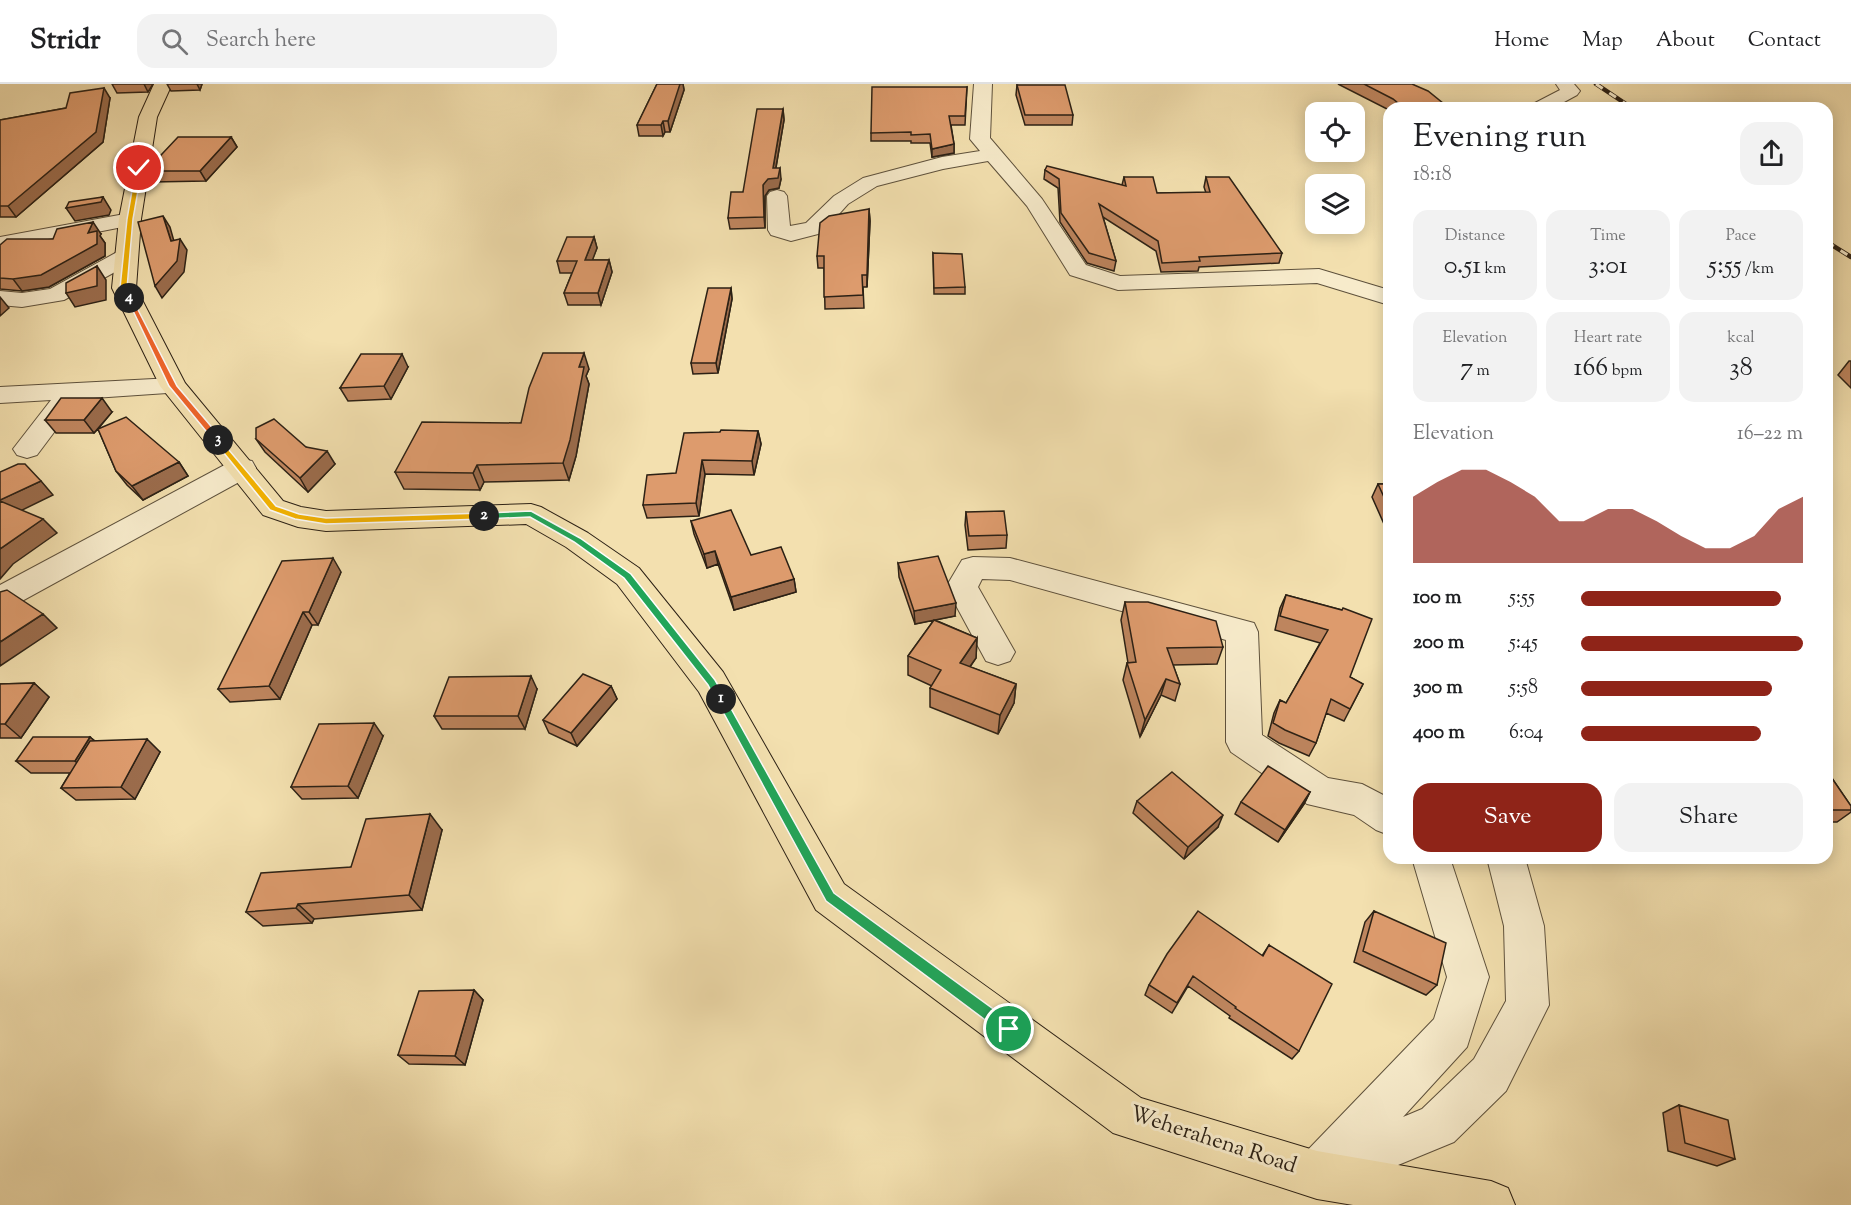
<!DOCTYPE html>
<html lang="en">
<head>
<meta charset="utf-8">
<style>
	body { margin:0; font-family:"Sorts Mill Goudy",serif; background:#f2f2f2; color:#202124; height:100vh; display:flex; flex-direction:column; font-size:22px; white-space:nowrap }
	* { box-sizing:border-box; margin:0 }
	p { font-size:20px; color:#757577 }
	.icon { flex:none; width:33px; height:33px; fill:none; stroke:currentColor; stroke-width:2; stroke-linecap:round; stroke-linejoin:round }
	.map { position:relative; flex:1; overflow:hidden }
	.details { position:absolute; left:1383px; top:18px; width:450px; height:762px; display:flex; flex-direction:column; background:#fff; border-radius:18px; box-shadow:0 3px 15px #0003 }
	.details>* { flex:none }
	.buttons { position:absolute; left:1305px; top:18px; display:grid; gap:12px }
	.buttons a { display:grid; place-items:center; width:60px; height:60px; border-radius:12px; background:#fff; box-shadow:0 3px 15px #0003; font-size:30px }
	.pin { position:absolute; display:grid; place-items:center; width:51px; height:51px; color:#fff; margin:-26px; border:3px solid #fff; border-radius:50%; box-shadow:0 2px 6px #0007 }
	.km { position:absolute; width:30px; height:30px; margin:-15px; border-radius:50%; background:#222; color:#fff; font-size:16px; line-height:30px; text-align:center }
	.round { display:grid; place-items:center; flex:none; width:63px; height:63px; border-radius:18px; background:#f2f2f2 }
	.overview { display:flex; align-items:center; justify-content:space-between; height:102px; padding:0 30px }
	h1 { font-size:33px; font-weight:600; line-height:45px }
	.stats { display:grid; grid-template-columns:repeat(3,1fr); gap:9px; height:102px; padding:6px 30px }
	.stats div { display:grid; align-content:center; border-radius:15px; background:#f2f2f2; text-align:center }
	.stats b { font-size:26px; font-weight:600 }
	.stats small { font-size:16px; font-weight:400 }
	.stats p { font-size:16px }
	.chart { height:168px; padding:12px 30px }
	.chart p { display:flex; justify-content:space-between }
	.chart svg { width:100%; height:108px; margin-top:6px; fill:#8f2418; opacity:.7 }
	.button { display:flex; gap:12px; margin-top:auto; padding:12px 30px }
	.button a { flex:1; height:69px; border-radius:18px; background:#8f2418; color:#fff; font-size:24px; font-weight:600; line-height:69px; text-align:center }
	.button a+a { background:#f2f2f2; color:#202124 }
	ul { padding:0 30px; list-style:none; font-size:20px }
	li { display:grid; grid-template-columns:96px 72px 1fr; align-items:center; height:45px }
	li i { height:15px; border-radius:8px; background:#8f2418 }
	header { display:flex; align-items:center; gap:36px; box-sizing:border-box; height:84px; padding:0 30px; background:#fff; border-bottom:2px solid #e0e0e0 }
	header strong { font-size:28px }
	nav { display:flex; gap:33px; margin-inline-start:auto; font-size:21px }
	.search { width:420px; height:54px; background:#f2f2f2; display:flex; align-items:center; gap:15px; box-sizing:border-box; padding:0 21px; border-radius:18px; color:#757577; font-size:22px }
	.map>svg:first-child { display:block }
</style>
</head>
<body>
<header>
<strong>Stridr</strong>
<div class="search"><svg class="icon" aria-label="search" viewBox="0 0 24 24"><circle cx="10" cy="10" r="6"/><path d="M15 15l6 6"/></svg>Search here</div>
<nav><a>Home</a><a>Map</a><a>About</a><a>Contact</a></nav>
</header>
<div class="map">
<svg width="1851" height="1121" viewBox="0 0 1851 1121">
	<rect width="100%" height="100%" fill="#f3e0af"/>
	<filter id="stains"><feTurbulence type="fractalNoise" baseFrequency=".00333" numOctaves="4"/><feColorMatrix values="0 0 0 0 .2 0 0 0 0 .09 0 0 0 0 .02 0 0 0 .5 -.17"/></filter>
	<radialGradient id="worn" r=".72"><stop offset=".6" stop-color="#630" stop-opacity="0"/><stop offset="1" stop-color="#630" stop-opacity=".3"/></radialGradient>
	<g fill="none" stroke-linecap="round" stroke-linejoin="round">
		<defs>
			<path id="minor" d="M974 0H992L990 54 1042 115 1086 181 1120 192 1319 185 1389 206V221L1317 199 1118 206 1070 191 1027 122 988 77 943 85 877 102 848 120 822 149 791 157 771 151 768 146 767 112 770 108 777 106 784 108 787 112 790 142 806 139 834 112 863 94 942 73 980 67 970 55Z
				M1556 0H1574L1580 7 1577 11 1553 24H1530L1533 20 1560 6Z
				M130 129 138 130 141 135 138 140 0 167V153Z
				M127 165 135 167 138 172 135 177 64 216 22 223 0 221V207L22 209 50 205 119 167Z
				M173 294 182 296 186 302 182 308 79 315 37 371 27 374 17 371 13 365 51 316 0 319V303Z
				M242 375 252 377 256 384 252 391 11 523 0 527V501L232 377Z
				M973 473 1010 474 1254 539 1258 548 1262 651 1328 694 1362 700 1389 714V751L1376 746 1354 731 1307 720 1231 668 1226 658V556L1010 496 982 495 978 503 1015 568 1010 577 998 581 986 577 946 503 962 476Z
				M1412 774H1450L1489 893 1467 963 1403 1033 1422 1025 1474 975 1506 917 1504 842 1487 774H1525L1544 842 1549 921 1506 1007 1454 1058 1318 1114 1301 1107 1294 1090 1301 1073 1434 935 1447 893Z"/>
			<path id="major" d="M154 0H172L157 33 141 135 136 204 185 299 283 417 301 423 326 427 531 420 541 423 588 449 639 484 723 588 844 800 1141 1014 1317 1067 1491 1097 1508 1104 1515 1121H1353L1317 1115 1113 1049 816 826 699 608 617 500 566 463 526 440 326 447 298 443 263 431 160 302 112 204 119 135 139 33Z"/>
		</defs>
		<use href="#minor" stroke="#5e513c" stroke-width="2"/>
		<use href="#major" stroke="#2c2115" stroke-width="2"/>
		<use href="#minor" fill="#f7ebcb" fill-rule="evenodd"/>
		<use href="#major" fill="#f3e0af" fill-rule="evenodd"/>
		<defs>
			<path id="rail" d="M1596 0 1632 24
				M1827 158 1851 173"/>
		</defs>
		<use href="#rail" stroke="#2c2115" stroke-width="4.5"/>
		<use href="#rail" stroke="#f7ebcb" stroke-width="3" stroke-dasharray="8" stroke-linecap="butt"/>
	</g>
	<path fill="#be855e" stroke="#2c2115" stroke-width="1.5" d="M112 0H153L148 8 117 9Z
		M167 0H202L200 6 171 7Z
		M657 0H683L684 6 670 48H665L663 52H639L637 41Z
		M1338 0H1412L1449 24H1389V26Z
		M1017 1 1073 31 1072 41H1025L1016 11Z
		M967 3 965 41H951L954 60V69L932 73 930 59H911V57H871V49Z
		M110 14 103 58 16 133H0V36L66 24Z
		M783 25 784 36 776 84 781 95 779 104 769 106 765 112V144L730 145 728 134 743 108Z
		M231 53 237 63 206 97 152 98 146 87Z
		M1045 86 1122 101 1124 93 1157 109H1206L1204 103 1206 93 1282 169 1279 179 1199 183 1198 187 1161 188 1156 167 1103 133 1116 177 1114 187 1087 179 1060 138 1058 104 1044 95Z
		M869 125 870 137 867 203H863L864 224 825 225 824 184H818L817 172Z
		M101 150 100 152 105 159V172L49 203 22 207 0 205V161Z
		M594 153 597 164 592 176H609L612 188 601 221H568L564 209 572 189H560L557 177Z
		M933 169 965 203V210H934Z
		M731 204 732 215 718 289 693 290 691 279Z
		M1849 277H1851V304L1838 291Z
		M408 283 391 315 348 317 340 304Z
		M589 285 586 292 589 300 576 372 569 396 484 398 480 406 404 405 395 388 521 339Z
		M112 328 98 345 179 378 188 392 143 416 127 401 116 387 98 345 94 349H56L45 336Z
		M758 347 761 360 754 391 705 390 699 432 647 434 643 421 720 348Z
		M256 355 306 363 335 380 308 408 265 368Z
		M1378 400H1389V449H1388L1372 413Z
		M966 428 1007 451 1006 464 968 466 965 441Z
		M691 437 751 471 794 495 796 508 734 526 718 480 707 484 694 450Z
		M898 479 955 532 935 536 977 554 976 574 970 583 1016 600 1014 619 998 650 930 623V604L932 602 908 591V572L934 536 915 540 899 493Z
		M341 488 318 541H312L280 615 230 618 218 605Z
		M1286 511 1342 526 1350 593 1363 600 1344 637 1326 629 1316 659 1309 672 1279 659 1268 652 1274 629 1280 616 1286 619 1320 559 1275 546 1280 524Z
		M1125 518 1223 563 1217 580 1173 581 1180 600 1175 617 1161 611 1140 653 1123 596 1127 579H1128L1121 536Z
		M34 599 49 613 21 654H0V600Z
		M611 602 617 615 577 662 549 649 543 636Z
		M537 605 525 645H442L434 632Z
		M383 652 358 714 302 715 291 703Z
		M90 653 95 657 160 668 135 715 76 716 61 704 70 689H31L16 677Z
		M1827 687 1851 722V728L1837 738H1827Z
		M1310 708 1304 720 1278 758 1235 730 1241 718Z
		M1137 717 1218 743 1184 775 1133 729Z
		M442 746 422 826 314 835 312 839 263 842 246 828 351 783Z
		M1374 827 1437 901 1426 911 1354 878 1365 838Z
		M1269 861 1299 967 1292 975 1229 934 1230 932 1188 902 1172 929 1145 911 1149 901 1262 872Z
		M474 906 483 916 465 981 409 980 398 971Z
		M1679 1021 1735 1075 1717 1082 1668 1067 1663 1029Z"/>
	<path fill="#9b6c4c" stroke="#2c2115" stroke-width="1.5" d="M144 0H153L148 8Z
		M197 0H202L200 6Z
		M678 0H683L684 6 670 48 668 37Z
		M104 4 110 14 103 58 16 133 8 122Z
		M783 25 784 36 774 94 780 84 781 95 779 104 769 106 765 112V144L764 133 763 101 773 84Z
		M663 37 665 48 663 52 661 41Z
		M231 53 237 63 206 97 200 87Z
		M954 60V69L932 73V65Z
		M103 113 111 126 109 131 75 137 66 124Z
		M869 125 870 137 867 203V191Z
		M163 132 170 143 177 168 171 157Z
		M93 138 101 150 100 152 105 159V172L49 203 22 207 13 195 88 149Z
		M594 153 597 164 588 188 585 176Z
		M180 155 187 166 184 188 162 214 155 202Z
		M609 176 612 188 601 221 598 209Z
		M97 182 106 196V216L75 223 66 209Z
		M731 204 732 215 718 289 716 279Z
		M0 213 9 224 0 232Z
		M584 269 589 285 586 292 589 300 576 372 569 396 563 379 579 283Z
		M402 270 408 283 391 315 384 302Z
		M102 314 112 328 94 349 84 336Z
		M758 347 761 360 754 391 752 377Z
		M327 367 335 380 308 408 300 394Z
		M702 376 705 390 699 432 696 419Z
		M179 378 188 392 143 416 132 402Z
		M477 381 484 398 480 406 473 389Z
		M41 397 53 411 12 431 0 418V416Z
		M43 435 57 449 13 480 0 495V465Z
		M715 467 718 480 707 484 704 470Z
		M333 474 341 488 318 541 309 528Z
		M794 495 796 508 734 526 731 513Z
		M956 519 955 532 915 540 914 527Z
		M303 528 312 541 280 615 269 602Z
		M43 530 57 544 0 582V558Z
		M977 554 976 574 959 598 960 579Z
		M531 592 537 605 525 645 518 632Z
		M1166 595 1161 611 1140 653 1145 636Z
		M34 599 49 613 21 654 5 640Z
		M1016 600 1014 619 998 650 1000 631Z
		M611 602 617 615 577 662 571 649Z
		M374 639 383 652 358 714 348 702Z
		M90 653 104 665 89 689 75 677Z
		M147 655 160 668 135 715 121 703Z
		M1310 708 1304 720 1278 758 1285 746Z
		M430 730 442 746 422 826 409 811Z
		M1223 731 1218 743 1184 775 1188 763Z
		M298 820 314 835 312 839 296 824Z
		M474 906 483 916 465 981 455 972Z"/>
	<path fill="#dd9b6d" stroke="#2c2115" stroke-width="1.5" d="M657 0H680L668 37H663L661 41H637Z
		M1364 0H1412L1428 7 1449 24H1404L1393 15Z
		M1017 1H1065L1073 31H1025Z
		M872 3H967L965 32H949L954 60 932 65 930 50 911 51V48L871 49Z
		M104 4 96 48 8 122H0V36L66 24 70 9Z
		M757 25H783L773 84H780L778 94 768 95 763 101 764 133 728 134 731 108H743Z
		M178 53H231L200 87H146Z
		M1047 82 1126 102 1124 93H1153L1157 109 1210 108 1206 93H1229L1282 169 1199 173 1200 177 1162 179 1158 157 1099 120 1116 177 1089 169 1061 129 1059 95 1045 86Z
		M103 113 101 118 66 124 69 118Z
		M869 125 867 191H862L863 211 824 213V172H817L820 139 829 132Z
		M163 132 171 157 180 155 177 177 155 202 138 138Z
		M93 138 88 149 97 147V160L41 191 13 195 0 194V161L7 155H53L57 145Z
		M567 153H594L585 176H609L598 209H564L577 177H557Z
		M933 169 962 170 965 203 934 204Z
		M97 182V202L66 209V199Z
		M708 204H731L716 279H691Z
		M543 269H584L579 283H584L570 356 563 379 477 381 473 389 395 388 422 338 521 339 529 304Z
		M361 270H402L384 302 340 304Z
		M61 314H102L84 336H45Z
		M126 333 179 378 132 402 116 387 98 345Z
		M274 335 306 363 327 367 300 394 256 355V344Z
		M721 346 758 347 752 377 702 376 696 419 643 421 647 391 676 389 684 349 720 348Z
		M18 380H25L41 397 0 416V388Z
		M1378 400H1389V424Z
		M0 417 43 435 0 465Z
		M731 426 751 471 781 463 794 495 731 513 715 467 704 470 691 437Z
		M1004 427 1007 451 969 452 966 428Z
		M938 472 956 519 914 527 898 479Z
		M333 474 309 528H303L269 602 218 605 282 477Z
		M7 506 43 530 0 558V508Z
		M1286 511 1342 526 1343 524 1372 535 1350 593 1363 600 1350 625 1331 615 1316 659 1285 646 1273 639 1280 616 1286 619 1328 546 1280 532Z
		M1125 518H1148L1216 537 1223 563 1167 564 1180 600 1166 595 1145 636 1127 579 1136 578Z
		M934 536 977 554 960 579 1016 600 1000 631 930 604 941 586 908 572Z
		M583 590 611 602 571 649 543 636Z
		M531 592 518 632H434L449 593Z
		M34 599 5 640H0V600Z
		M374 639 348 702 291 703 319 640Z
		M33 653H90L75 677H16Z
		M147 655 121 703 61 704 90 657Z
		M1268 682 1310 708 1285 746 1241 718Z
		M1827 687 1851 722V726H1827Z
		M1172 688 1223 731 1188 763 1137 717Z
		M430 730 409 811 298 820 296 824 246 828 261 789 351 783 366 735Z
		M1198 827 1263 872 1269 861 1332 900 1299 967 1235 924 1236 923 1193 892 1177 919 1149 901 1167 870Z
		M1374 827 1446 859 1437 901 1363 867Z
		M474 906 455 972 398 971 419 907Z
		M1679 1021 1728 1036 1735 1075 1685 1059Z"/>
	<path fill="#22a559" stroke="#fff" stroke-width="1.5" d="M721 611 724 612 834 809 1014 940 1015 945 1014 950 1009 951 1004 950 826 817 716 615Z"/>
	<path fill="#22a559" stroke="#fff" stroke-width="1.5" d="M531 427 580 454 631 490 715 596 726 615 724 618H717L708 601 624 494 574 458 530 433 484 435 480 432 484 429Z"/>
	<path fill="#f5b400" stroke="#fff" stroke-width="1.5" d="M218 353 276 422 299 430 326 434 484 429 489 432 484 435 326 440 295 435 270 426 215 358 214 356Z"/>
	<path fill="#f0652b" stroke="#fff" stroke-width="1.5" d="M126 212 132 214 177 302 221 354V358H215L169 302Z"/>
	<path fill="#f5b400" stroke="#fff" stroke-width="1.5" d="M139 82 142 84 133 135 127 204 132 214 129 216 120 204 127 135 136 84Z"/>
	<g text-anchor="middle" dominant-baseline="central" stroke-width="6" stroke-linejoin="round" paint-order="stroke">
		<g font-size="22" fill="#2c2115" stroke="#f7ebcb">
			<text transform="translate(1213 1057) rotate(18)">Weherahena Road</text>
		</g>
	</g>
	<rect width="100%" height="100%" filter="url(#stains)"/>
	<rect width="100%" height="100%" fill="url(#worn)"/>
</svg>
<div class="buttons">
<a><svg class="icon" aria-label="locate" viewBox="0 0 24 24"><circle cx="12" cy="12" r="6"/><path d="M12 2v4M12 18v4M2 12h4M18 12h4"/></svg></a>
<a><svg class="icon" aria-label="layers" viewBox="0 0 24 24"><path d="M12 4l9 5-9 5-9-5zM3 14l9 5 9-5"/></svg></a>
</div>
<div class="pin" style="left:1009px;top:945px;background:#1e9e55"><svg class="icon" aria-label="arrive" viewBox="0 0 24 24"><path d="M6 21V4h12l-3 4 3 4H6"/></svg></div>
<div class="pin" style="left:139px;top:84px;background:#d93025"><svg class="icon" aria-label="check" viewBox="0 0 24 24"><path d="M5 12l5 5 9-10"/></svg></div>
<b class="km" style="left:721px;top:615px">1</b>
<b class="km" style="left:484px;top:432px">2</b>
<b class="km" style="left:218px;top:356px">3</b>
<b class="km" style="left:129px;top:214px">4</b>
<section class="details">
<div class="overview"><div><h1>Evening run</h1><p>18:18</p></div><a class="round"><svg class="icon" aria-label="share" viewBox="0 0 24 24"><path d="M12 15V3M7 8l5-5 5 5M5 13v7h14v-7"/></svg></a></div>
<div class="stats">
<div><p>Distance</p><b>0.51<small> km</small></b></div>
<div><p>Time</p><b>3:01</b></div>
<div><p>Pace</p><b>5:55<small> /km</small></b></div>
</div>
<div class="stats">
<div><p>Elevation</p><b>7<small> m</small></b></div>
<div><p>Heart rate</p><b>166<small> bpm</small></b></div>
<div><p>kcal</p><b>38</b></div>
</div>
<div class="chart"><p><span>Elevation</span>16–22 m</p>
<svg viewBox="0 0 160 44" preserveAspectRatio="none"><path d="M0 44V17L10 11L20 6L30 6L40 11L50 17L60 27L70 27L80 22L90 22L100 27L110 33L120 38L130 38L140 33L150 22L160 17V44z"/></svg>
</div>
<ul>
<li><b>100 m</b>5:55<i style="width:90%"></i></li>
<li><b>200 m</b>5:45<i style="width:100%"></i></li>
<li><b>300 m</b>5:58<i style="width:86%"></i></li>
<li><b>400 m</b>6:04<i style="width:81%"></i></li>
</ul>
<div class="button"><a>Save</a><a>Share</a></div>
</section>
</div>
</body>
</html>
